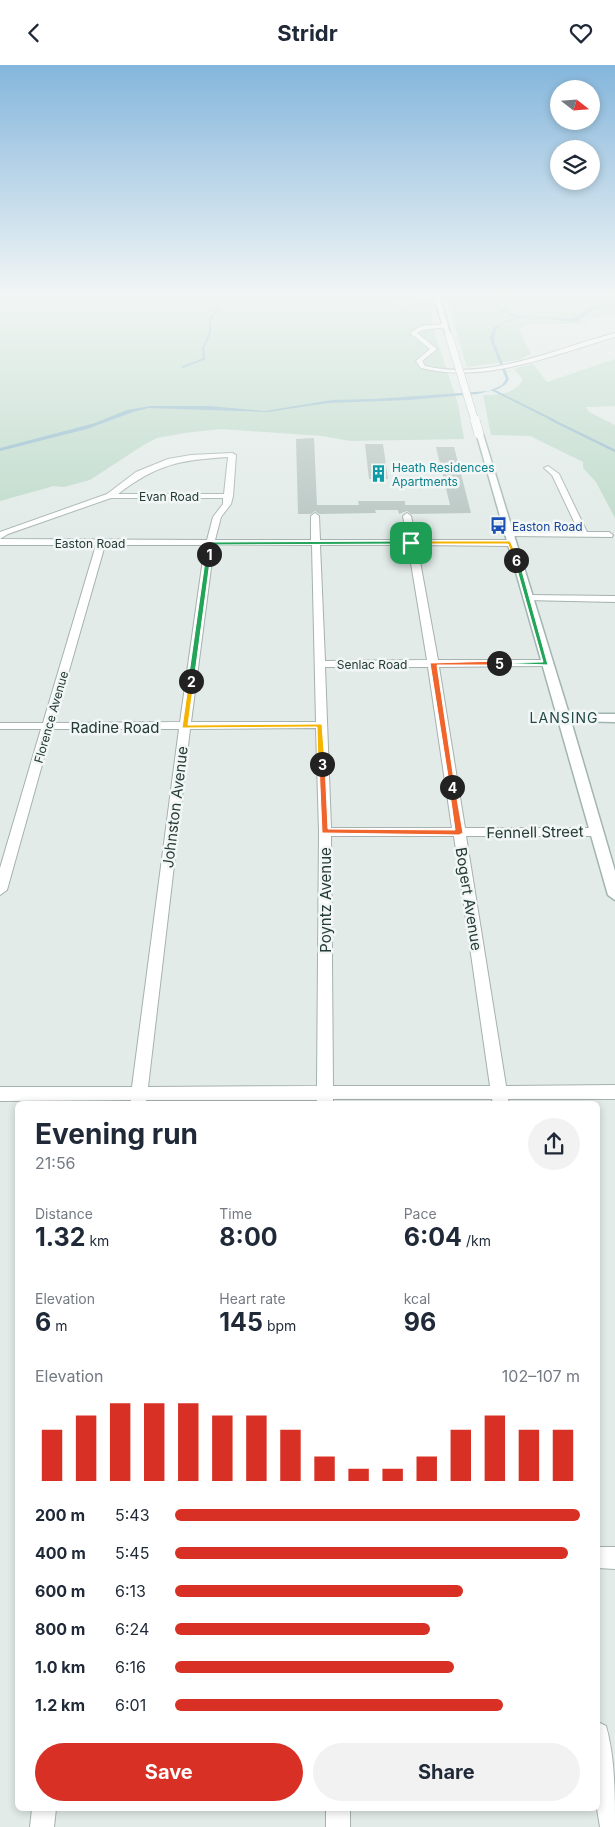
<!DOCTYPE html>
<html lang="en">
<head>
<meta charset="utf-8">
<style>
	body { margin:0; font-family:Inter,sans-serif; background:#f2f2f3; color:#1f2937; height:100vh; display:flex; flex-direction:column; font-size:19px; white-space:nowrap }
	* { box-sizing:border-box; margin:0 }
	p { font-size:16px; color:#747a83 }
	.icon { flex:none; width:28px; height:28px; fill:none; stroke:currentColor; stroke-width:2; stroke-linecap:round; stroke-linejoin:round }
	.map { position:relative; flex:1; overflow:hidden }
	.drawer { position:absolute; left:15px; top:1036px; width:585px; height:710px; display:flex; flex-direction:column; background:#fff; border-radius:8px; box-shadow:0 2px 8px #0003 }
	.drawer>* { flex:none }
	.needle { width:32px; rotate:107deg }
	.controls { position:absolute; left:550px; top:15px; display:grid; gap:10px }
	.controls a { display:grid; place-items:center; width:50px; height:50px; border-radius:50%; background:#fff; box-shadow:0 2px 8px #0003; font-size:25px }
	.pin { position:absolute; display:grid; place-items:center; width:42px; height:42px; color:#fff; margin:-21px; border-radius:10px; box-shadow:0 2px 8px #0006 }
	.km { position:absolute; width:25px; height:25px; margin:-12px; border-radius:50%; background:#222; color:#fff; font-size:14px; line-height:25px; text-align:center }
	.round { display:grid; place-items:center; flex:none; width:52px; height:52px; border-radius:26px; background:#f2f2f3 }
	.summary { display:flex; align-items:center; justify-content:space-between; height:85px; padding:0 20px }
	h1 { font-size:28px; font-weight:700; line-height:38px }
	.figures { display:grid; grid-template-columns:repeat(3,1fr); gap:8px; height:85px; padding:5px 20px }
	.figures div { display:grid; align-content:center }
	.figures b { font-size:25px; font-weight:700 }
	.figures small { font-size:14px; font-weight:400 }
	.figures p { font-size:14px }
	.chart { height:140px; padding:10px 20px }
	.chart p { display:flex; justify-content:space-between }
	.chart svg { width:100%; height:90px; margin-top:5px; stroke:#d93025; stroke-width:6 }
	.primary-button { display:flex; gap:10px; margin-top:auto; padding:10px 20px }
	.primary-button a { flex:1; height:58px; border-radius:30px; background:#d93025; color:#fff; font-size:20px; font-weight:700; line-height:58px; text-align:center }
	.primary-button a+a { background:#f2f2f3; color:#1f2937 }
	ul { padding:0 20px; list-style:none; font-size:16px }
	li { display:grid; grid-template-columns:80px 60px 1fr; align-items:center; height:38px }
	li i { height:12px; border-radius:6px; background:#d93025 }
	header { display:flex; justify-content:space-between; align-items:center; height:65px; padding:0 20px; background:#fff; font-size:22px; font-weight:700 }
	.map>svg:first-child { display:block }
</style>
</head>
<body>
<header><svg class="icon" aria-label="back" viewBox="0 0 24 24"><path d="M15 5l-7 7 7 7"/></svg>Stridr<svg class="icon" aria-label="heart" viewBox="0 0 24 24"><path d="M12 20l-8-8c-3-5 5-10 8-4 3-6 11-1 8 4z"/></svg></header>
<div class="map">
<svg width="615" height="1762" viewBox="0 0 615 1762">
	<rect width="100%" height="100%" fill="#e2ebe8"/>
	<path fill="#bddac9" d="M0 229H388L392 238 404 240 431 237 432 260 458 339 464 374 350 376 322 371 221 364 185 368 157 373 142 381 90 415 64 422 54 421 0 436Z
		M445 229H615V251L596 252 581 259H530L519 264 531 289 519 295 467 302Z
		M615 294V341L586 342 589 347 615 360V453L596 417 583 403V397L530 371 491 370 483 330C499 330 514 329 523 315L514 304 533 299 547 317Z"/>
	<path fill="#8fb8ca" d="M615 238V239L596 243 576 257C553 256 512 242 495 266L494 276 509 314 506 319 498 324 477 329 409 335 328 338 268 347 149 343 133 347 87 364 0 386V383L95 358 127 345 150 341H209L265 346 332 335 374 334 489 326 502 320 506 314 491 277 490 272 494 262 523 251 572 254 592 242Z"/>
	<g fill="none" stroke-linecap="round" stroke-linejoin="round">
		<path stroke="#8fb8ca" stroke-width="2" d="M493 229 500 244 519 253
			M0 232V234
			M183 302 204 294 203 283 210 268V255L217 245
			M493 325 555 356"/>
		<path stroke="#8fb8ca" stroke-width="2.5" d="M552 355 615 386"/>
	</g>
	<path fill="#b7c5c1" d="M314 373 317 440H359L358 436H405V440H450L436 382H454L471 448 411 449 407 446 399 449 398 445H375L376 448 319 449 315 446 311 449H298L296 374Z
		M365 379H383L388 414H369Z"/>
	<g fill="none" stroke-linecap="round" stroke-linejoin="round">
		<defs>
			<path id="street" d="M446 259 448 262 422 265 417 268 437 284 422 296 425 301C488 316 555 284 615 268V272C553 290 485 319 421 303L416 296 430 284 410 268 421 261Z
				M232 388 236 390 233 431 231 439 221 452 215 475H311V451L315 448 319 451 320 475H407L403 451 407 448 411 451 416 475H511L515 478 511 481 417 480 438 595H546L551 598 546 601 439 602 465 763H596L602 767 596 771H466L506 1021 615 1020V1034H508L509 1039H493L492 1034H333V1039H317V1035H146V1039H130L131 1035 0 1036V1022H132L179 664H52L7 825 0 830V803L41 664H0V658H43L96 480H0V474L207 475 213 452 223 439V433H111L8 469 0 474V467L107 429 136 407 168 394 191 390ZM228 392 224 429H118C157 399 180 395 228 392ZM105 480H205L180 657 54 658ZM214 480H312L316 657H191ZM320 480H408L427 595 325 596ZM325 602H428L452 763H331ZM316 663 319 767 317 1021 148 1022 190 664ZM331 771H454L490 1021H333Z
				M548 401 559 409 587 467H609L613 470 612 472 505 471V467L508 466 579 467 552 410 544 403Z
				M528 530 615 531V537L525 535 523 533Z
				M598 1482H615V1504L598 1503Z
				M598 1657 606 1661C615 1692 615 1729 615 1762H600L597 1744Z
				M32 1744H56L54 1762H30Z
				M326 1744H350V1762H326Z"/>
			<path id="secondary" d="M433 229H439L451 272 446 271Z
				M476 367 483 369 569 649H615V657L571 656 615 806V835L608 830Z"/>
		</defs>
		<use href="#street" stroke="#a5b2af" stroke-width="2"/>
		<use href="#secondary" stroke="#a2b5b1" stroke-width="3"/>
		<use href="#street" fill="#fff" fill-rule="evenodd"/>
		<use href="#secondary" fill="#fff" fill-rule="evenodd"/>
		<defs>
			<path id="secondary-bridge-far1" d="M449 271 475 356"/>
			<path id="secondary-bridge" d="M475 355 479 369"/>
		</defs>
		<use href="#secondary-bridge-far1" stroke="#a2b5b1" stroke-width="8" stroke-linecap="butt"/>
		<use href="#secondary-bridge" stroke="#a2b5b1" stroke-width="10" stroke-linecap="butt"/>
		<use href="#secondary-bridge-far1" stroke="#fff" stroke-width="7"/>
		<use href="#secondary-bridge" stroke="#fff" stroke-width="9"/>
	</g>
	<linearGradient id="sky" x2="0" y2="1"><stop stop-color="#84b6dc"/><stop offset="0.48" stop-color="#f2f6f5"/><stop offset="1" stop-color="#f2f6f5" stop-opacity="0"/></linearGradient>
	<rect width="615" height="476" fill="url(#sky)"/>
	<path fill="#22a559" stroke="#fff" d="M411 476 412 479 212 480 210 490 206 489 208 478 210 477Z"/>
	<path fill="#22a559" stroke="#fff" d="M209 487 211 489 194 616 191 618 188 616 206 489Z"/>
	<path fill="#f5b400" stroke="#fff" d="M189 614 194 616 188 660 322 659 325 699 322 702 318 699 317 662 182 663Z"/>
	<path fill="#f0652b" stroke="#fff" d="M319 698 325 699 328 764 455 765 449 722 452 720 455 722 463 768 459 770 322 768Z"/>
	<path fill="#f0652b" stroke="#fff" d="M499 596 501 600H437L455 722 450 724 430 598Z"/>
	<path fill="#22a559" stroke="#fff" d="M514 494 519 495 548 600 496 598 543 597Z"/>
	<path fill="#f5b400" stroke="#fff" d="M409 476H510L519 495H514L508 479H411Z"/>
	<defs>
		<symbol id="building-bare" viewBox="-9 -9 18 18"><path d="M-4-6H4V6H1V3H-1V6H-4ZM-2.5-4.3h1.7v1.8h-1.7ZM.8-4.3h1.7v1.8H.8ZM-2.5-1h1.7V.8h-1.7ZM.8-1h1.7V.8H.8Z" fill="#0f9aa8" stroke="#f2f7f5" stroke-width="2.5" paint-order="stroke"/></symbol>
		<symbol id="bus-bare" viewBox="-9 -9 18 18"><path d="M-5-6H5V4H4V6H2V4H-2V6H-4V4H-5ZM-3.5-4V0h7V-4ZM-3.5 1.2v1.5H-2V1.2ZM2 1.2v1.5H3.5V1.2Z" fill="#1a4fb4" stroke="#f2f7f5" stroke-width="2.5" paint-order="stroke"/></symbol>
	</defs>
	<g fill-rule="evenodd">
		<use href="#building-bare" x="366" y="396" width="25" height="25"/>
		<use href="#bus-bare" x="486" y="448" width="25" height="25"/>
	</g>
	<g text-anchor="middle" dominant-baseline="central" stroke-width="5" stroke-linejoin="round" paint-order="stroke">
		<g font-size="12" fill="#0d838f" stroke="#f2f7f5" text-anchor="start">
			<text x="392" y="402">Heath Residences<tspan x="392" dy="14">Apartments</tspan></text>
		</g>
		<g font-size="12" fill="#243a37" stroke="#f2f7f5">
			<text x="169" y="431">Evan Road</text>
			<text x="90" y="478">Easton Road</text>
			<text x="372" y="599">Senlac Road</text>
			<text transform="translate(51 652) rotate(-74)">Florence Avenue</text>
		</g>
		<g font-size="12" fill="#164399" stroke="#f2f7f5" text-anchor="start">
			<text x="512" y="461">Easton Road</text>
		</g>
		<g font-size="14" letter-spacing="1" fill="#214a46" stroke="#f2f7f5">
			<text x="564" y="652">LANSING</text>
		</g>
		<g font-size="15" fill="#243a37" stroke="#f2f7f5">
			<text x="115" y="662">Radine Road</text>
			<text transform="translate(175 742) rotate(-83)">Johnston Avenue</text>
			<text transform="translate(535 767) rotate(-1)">Fennell Street</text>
			<text transform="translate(469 834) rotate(81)">Bogert Avenue</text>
			<text transform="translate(325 835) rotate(-90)">Poyntz Avenue</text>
		</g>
	</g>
</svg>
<div class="controls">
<a><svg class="needle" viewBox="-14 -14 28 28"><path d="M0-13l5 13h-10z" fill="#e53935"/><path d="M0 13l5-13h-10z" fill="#747a83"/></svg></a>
<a><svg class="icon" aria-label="layers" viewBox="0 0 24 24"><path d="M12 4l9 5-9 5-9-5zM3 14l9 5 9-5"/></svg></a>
</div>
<div class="pin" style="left:411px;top:478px;background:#1e9e55"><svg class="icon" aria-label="arrive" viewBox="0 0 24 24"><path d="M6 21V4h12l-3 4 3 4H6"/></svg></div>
<b class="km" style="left:209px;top:489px">1</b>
<b class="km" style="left:191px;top:616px">2</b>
<b class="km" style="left:322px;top:699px">3</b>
<b class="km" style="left:452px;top:722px">4</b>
<b class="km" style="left:499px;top:598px">5</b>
<b class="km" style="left:516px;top:495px">6</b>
<section class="drawer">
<div class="summary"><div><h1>Evening run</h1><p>21:56</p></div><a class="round"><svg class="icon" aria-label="share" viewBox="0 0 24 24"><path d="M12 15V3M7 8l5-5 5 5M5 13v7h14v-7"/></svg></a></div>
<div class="figures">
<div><p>Distance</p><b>1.32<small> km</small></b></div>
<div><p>Time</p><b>8:00</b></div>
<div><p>Pace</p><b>6:04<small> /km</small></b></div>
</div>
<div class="figures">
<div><p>Elevation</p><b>6<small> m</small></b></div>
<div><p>Heart rate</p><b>145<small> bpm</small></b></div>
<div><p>kcal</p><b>96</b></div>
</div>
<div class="chart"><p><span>Elevation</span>102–107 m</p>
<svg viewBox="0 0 160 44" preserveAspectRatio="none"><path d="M5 44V19M15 44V12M25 44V6M35 44V6M45 44V6M55 44V12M65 44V12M75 44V19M85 44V32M95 44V38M105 44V38M115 44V32M125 44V19M135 44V12M145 44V19M155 44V19"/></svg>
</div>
<ul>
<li><b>200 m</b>5:43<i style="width:100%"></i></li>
<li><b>400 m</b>5:45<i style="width:97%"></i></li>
<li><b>600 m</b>6:13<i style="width:71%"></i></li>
<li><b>800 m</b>6:24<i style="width:63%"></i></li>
<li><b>1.0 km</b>6:16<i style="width:69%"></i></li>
<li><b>1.2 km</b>6:01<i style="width:81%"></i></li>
</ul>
<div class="primary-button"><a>Save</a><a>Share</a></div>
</section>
</div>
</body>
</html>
